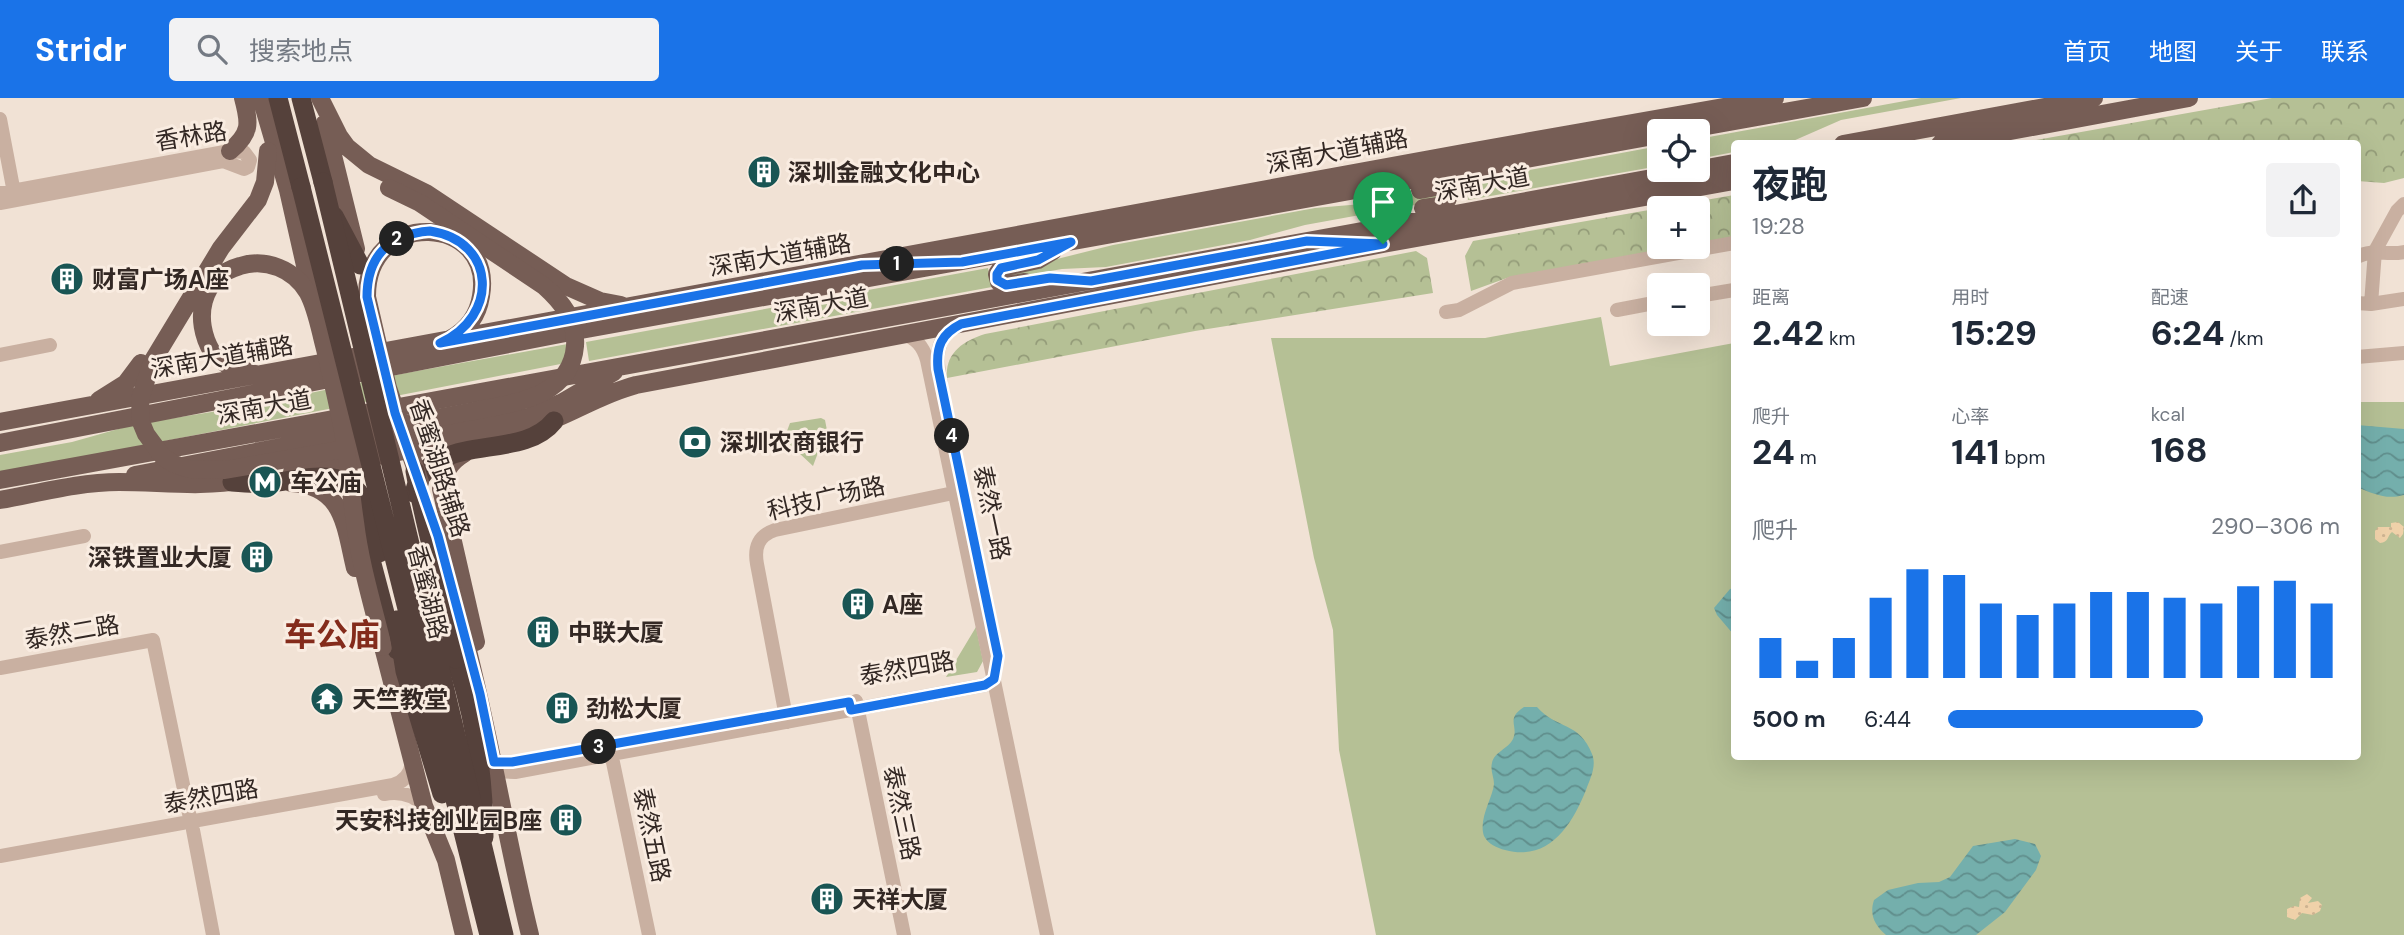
<!DOCTYPE html>
<html lang="zh">
<head>
<meta charset="utf-8">
<style>
	body { margin:0; font-family:"DM Sans","Noto Sans SC",sans-serif; background:#f2f2f3; color:#1f2937; height:100vh; display:flex; flex-direction:column; font-size:26px; white-space:nowrap }
	* { box-sizing:border-box; margin:0 }
	p { font-size:23px; color:#747a83 }
	.icon { flex:none; width:38px; height:38px; fill:none; stroke:currentColor; stroke-width:2; stroke-linecap:round; stroke-linejoin:round }
	.map { position:relative; flex:1; overflow:hidden }
	.details { position:absolute; left:1731px; top:42px; width:630px; height:620px; display:flex; flex-direction:column; background:#fff; border-radius:7px; box-shadow:0 7px 28px #0002 }
	.details>* { flex:none }
	.tools { position:absolute; left:1647px; top:21px; display:grid; gap:14px }
	.tools a { display:grid; place-items:center; width:63px; height:63px; border-radius:7px; background:#fff; box-shadow:0 7px 28px #0002; font-size:35px }
	.pin { position:absolute; display:grid; place-items:center; width:60px; height:60px; color:#fff; margin:-72px -30px; border-radius:50% 50% 50% 0; rotate:-45deg; box-shadow:0 0 7px #0007 }
	.pin .icon { rotate:45deg }
	.km { position:absolute; width:35px; height:35px; margin:-18px; border-radius:50%; background:#222; color:#fff; font-size:19px; line-height:35px; text-align:center }
	.round { display:grid; place-items:center; flex:none; width:74px; height:74px; border-radius:7px; background:#f2f2f3 }
	.head { display:flex; align-items:center; justify-content:space-between; height:119px; padding:0 21px }
	h1 { font-size:38px; font-weight:700; line-height:52px }
	.metrics { display:grid; grid-template-columns:repeat(3,1fr); gap:10px; height:119px; padding:7px 21px }
	.metrics div { display:grid; align-content:center }
	.metrics b { font-size:35px; font-weight:700 }
	.metrics small { font-size:19px; font-weight:400 }
	.metrics p { font-size:19px }
	.chart { height:196px; padding:14px 21px }
	.chart p { display:flex; justify-content:space-between }
	.chart svg { width:100%; height:126px; margin-top:7px; stroke:#1a73e8; stroke-width:6 }
	ul { padding:0 21px; list-style:none; font-size:23px }
	li { display:grid; grid-template-columns:112px 84px 1fr; align-items:center; height:52px }
	li i { height:18px; border-radius:9px; background:#1a73e8 }
	header { display:flex; align-items:center; gap:42px; box-sizing:border-box; height:98px; padding:0 35px; background:#1a73e8; color:#fff }
	header strong { font-size:33px }
	nav { display:flex; gap:38px; margin-inline-start:auto; font-size:24px }
	.search { width:490px; height:63px; background:#f2f2f3; display:flex; align-items:center; gap:18px; box-sizing:border-box; padding:0 24px; border-radius:7px; color:#747a83; font-size:26px }
	.map>svg:first-child { display:block }
</style>
</head>
<body>
<header>
<strong>Stridr</strong>
<div class="search"><svg class="icon" aria-label="search" viewBox="0 0 24 24"><circle cx="10" cy="10" r="6"/><path d="M15 15l6 6"/></svg>搜索地点</div>
<nav><a>首页</a><a>地图</a><a>关于</a><a>联系</a></nav>
</header>
<div class="map">
<svg width="2404" height="837" viewBox="0 0 2404 837">
	<defs>
		<pattern id="forest-crowns" width="20" height="18" patternUnits="userSpaceOnUse" patternTransform="scale(1.75)"><rect width="20" height="18" fill="#b5c095"/><path d="M2 6a3 3 0 1 1 6 0M12 15a3 3 0 1 1 6 0" fill="none" stroke="#949c79"/></pattern>
		<pattern id="sand-dots" width="8" height="8" patternUnits="userSpaceOnUse" patternTransform="scale(1.75)"><rect width="8" height="8" fill="#efd1a9"/><path d="M2 2h.1M6 6h.1" fill="none" stroke="#cdb391" stroke-width="1.8" stroke-linecap="round"/></pattern>
		<pattern id="water-waves" width="16" height="10" patternUnits="userSpaceOnUse" patternTransform="scale(1.75)"><rect width="16" height="10" fill="#74afac"/><path d="M0 5q4-4 8 0t8 0" fill="none" stroke="#608e8c"/></pattern>
	</defs>
	<rect width="100%" height="100%" fill="#f1e2d5"/>
	<path fill="#b5c095" d="M1921 0H1961L1841 22 1793 43 1734 46V54L1698 61V41Z
		M1659 48V68L1468 102 1465 84Z
		M1436 93 1438 94 1440 100 1437 103 1305 127 1250 142 1106 169 1062 171 1011 180 1007 179 1005 174 1113 147 1315 110 1362 106Z
		M988 170 992 189 589 263 586 244Z
		M1601 219 1610 268 1734 245V658H2357V304H2404V837H1376L1339 652 1333 532 1314 460 1271 240H1485Z
		M573 245 576 263 0 375V357L72 344 136 326 243 309 406 275Z
		M821 320 825 322 830 348 819 352 813 368 784 341 790 325Z
		M976 529 983 563 977 574 946 579Z"/>
	<path fill="url(#forest-crowns)" d="M2272 0H2404V80L2384 85 2357 83V46L2019 45Z
		M1734 97V140L1698 147V110H1659V149H1687L1507 180 1471 193 1465 158 1473 143Z
		M1416 153 1427 160 1433 195 1195 233 947 280C945 255 963 243 985 236Z"/>
	<path fill="url(#sand-dots)" d="M2398 424 2404 429 2403 436 2400 440 2392 434C2387 438 2389 444 2380 445L2375 441V433L2378 429H2391V425Z
		M2307 796 2312 800 2308 805 2318 803 2322 807 2320 813 2313 817 2302 815 2295 822 2287 819V811L2294 808 2299 809 2300 800Z"/>
	<path fill="url(#water-waves)" d="M2357 327 2404 331V397C2386 402 2374 396 2357 389Z
		M1734 490V537L1717 517 1714 510 1730 491Z
		M1524 609H1537C1556 631 1580 624 1592 656 1597 668 1590 681 1586 692 1572 727 1549 764 1505 752 1497 750 1488 746 1484 738 1478 721 1493 699 1494 686 1494 679 1490 672 1492 665 1494 654 1508 651 1513 641 1519 628 1505 621 1524 609Z
		M2015 741 2035 746 2041 758 2036 772 2005 814 1976 837H1886C1875 827 1869 817 1874 802L1888 792 1918 785 1939 784 1950 779 1973 748Z"/>
	<g fill="none" stroke-linecap="round" stroke-linejoin="round">
		<path stroke="#c9b0a1" stroke-width="14" d="M0 21 15 100
			M0 95 230 53 244 54 250 62 248 69 244 71 223 63 0 105
			M2357 159C2373 150 2387 158 2404 154
			M1698 198 1734 192
			M2357 205 2371 206 2404 201
			M2371 206 2375 153 2397 113 2404 106
			M1617 212 1659 204
			M1446 214 1459 212 1512 185 1734 145
			M903 236C916 240 923 248 927 262L1047 837
			M0 257 50 247
			M2357 259 2404 255
			M941 285C936 262 934 239 958 227
			M0 454 84 438
			M0 570 153 542 191 725
			M856 603 904 837
			M787 624 757 466C754 449 758 438 775 432L963 393
			M610 650 649 837
			M495 673 515 674 985 587 994 581
			M384 696C400 693 413 696 424 708
			M193 732 213 837
			M0 758 393 687C406 683 412 674 412 661"/>
		<path stroke="#765d55" stroke-width="18" d="M261 0 288 92 313 203
			M320 0 339 38 347 49 369 67 426 95 566 188 600 203 621 207
			M325 25 356 151
			M1679 33 1863 0
			M1843 46 2094 0
			M1940 46 2189 0
			M230 53C251 35 250 26 243 0
			M1420 92 1442 88 1449 95C1449 109 1434 108 1423 110
			M1025 184 1006 187 999 184 997 176 1001 170 1038 162 1053 153
			M367 199C366 108 495 117 481 198 478 217 467 232 450 241
			M212 254 227 267 255 276
			M99 302 126 285 141 265
			M533 316 561 305 614 274
			M0 324 1463 55 1775 0
			M0 345 581 232 1659 37
			M338 352 545 316
			M465 355C450 364 444 374 441 391L476 544
			M292 374 537 328C572 316 601 296 636 287L1383 146 1734 83
			M135 377 396 327
			M0 382 1734 65
			M291 385C344 387 345 429 355 470
			M0 402C39 395 79 384 119 384 162 384 201 390 244 382
			M462 529C489 631 505 735 530 837
			M383 549 424 708 446 762 464 837"/>
		<path stroke="#55413b" stroke-width="19" d="M278 0 301 89
			M301 0 323 84
			M334 118 360 167
			M232 384C245 385 258 386 270 385 302 382 345 366 364 403 372 419 375 439 379 455
			M414 395C431 330 520 366 554 323
			M366 443 391 538 397 552
			M450 546C473 606 484 675 484 739"/>
		<path stroke="#765d55" stroke-width="18" d="M268 53 265 84 258 102 221 150 152 264 140 301 141 324 146 336 163 359 174 366 189 371 225 372 338 352
			M389 90 420 105 544 188C562 204 577 223 575 248 571 299 514 305 474 313 453 317 431 321 410 325
			M367 199 388 290 420 384
			M212 254C193 222 200 179 240 168 266 160 294 171 308 195 317 212 320 233 325 251 332 282 340 313 345 345 349 371 351 398 355 424 360 466 373 508 383 549
			M446 468 462 529"/>
		<path stroke="#55413b" stroke-width="19" d="M323 84 504 837
			M301 89 489 837
			M415 373C426 436 446 497 456 561
			M397 522 405 573 442 696"/>
	</g>
	<g fill="none" stroke-linecap="round" stroke-linejoin="round">
		<defs>
			<path id="route" d="M430 133C497 143 499 219 440 245L862 167 962 164 1071 144 1038 162 1001 170 997 176V182L1006 187 1050 180 1091 183 1307 143 1383 146 961 226C941 236 936 249 938 271L998 558 994 581 985 587 851 612 849 604 512 664H494L480 596 438 438 395 315 367 199C367 157 390 136 430 133Z"/>
		</defs>
		<use href="#route" stroke="#fff" stroke-width="14"/>
		<use href="#route" stroke="#1a73e8" stroke-width="9"/>
	</g>
	<defs>
		<symbol id="building-disc" viewBox="-11 -11 22 22"><circle r="9.5" fill="#195554" stroke="#f9ece1"/><path d="M-4-6H4V6H1V3H-1V6H-4ZM-2.5-4.3h1.7v1.8h-1.7ZM.8-4.3h1.7v1.8H.8ZM-2.5-1h1.7V.8h-1.7ZM.8-1h1.7V.8H.8Z" fill="#fff"/></symbol>
		<symbol id="bank-disc" viewBox="-11 -11 22 22"><circle r="9.5" fill="#195554" stroke="#f9ece1"/><path d="M-6-4H6V4H-6ZM0-2.3a2.3 2.3 0 1 0 0 4.6a2.3 2.3 0 1 0 0-4.6Z" fill="#fff"/></symbol>
		<symbol id="metro-disc" viewBox="-11 -11 22 22"><circle r="9.5" fill="#195554" stroke="#f9ece1"/><path d="M-5.5 5V-5H-3L0 0L3-5H5.5V5H3V-.5L0 4L-3-.5V5Z" fill="#fff"/></symbol>
		<symbol id="temple-disc" viewBox="-11 -11 22 22"><circle r="9.5" fill="#195554" stroke="#f9ece1"/><path d="M0-6L5-2H3V0L6.5 2.5H4V6H1.5V3h-3V6H-4V2.5H-6.5L-3 0V-2H-5Z" fill="#fff"/></symbol>
	</defs>
	<g fill-rule="evenodd">
		<use href="#building-disc" x="745" y="55" width="38" height="38"/>
		<use href="#building-disc" x="48" y="162" width="38" height="38"/>
		<use href="#bank-disc" x="676" y="325" width="38" height="38"/>
		<use href="#metro-disc" x="246" y="365" width="38" height="38"/>
		<use href="#building-disc" x="238" y="440" width="38" height="38"/>
		<use href="#building-disc" x="839" y="487" width="38" height="38"/>
		<use href="#building-disc" x="524" y="515" width="38" height="38"/>
		<use href="#temple-disc" x="308" y="582" width="38" height="38"/>
		<use href="#building-disc" x="543" y="591" width="38" height="38"/>
		<use href="#building-disc" x="547" y="703" width="38" height="38"/>
		<use href="#building-disc" x="808" y="782" width="38" height="38"/>
	</g>
	<g text-anchor="middle" dominant-baseline="central" stroke-width="6" stroke-linejoin="round" paint-order="stroke">
		<g font-size="24" fill="#332824" stroke="#f9ece1">
			<text transform="translate(191 38) rotate(-9)">香林路</text>
			<text transform="translate(1337 53) rotate(-11)">深南大道辅路</text>
			<text transform="translate(1482 86) rotate(-10)">深南大道</text>
			<text transform="translate(780 157) rotate(-10)">深南大道辅路</text>
			<text transform="translate(821 207) rotate(-10)">深南大道</text>
			<text transform="translate(222 259) rotate(-10)">深南大道辅路</text>
			<text transform="translate(264 309) rotate(-10)">深南大道</text>
			<text transform="translate(440 370) rotate(72)">香蜜湖路辅路</text>
			<text transform="translate(826 400) rotate(-13)">科技广场路</text>
			<text transform="translate(992 415) rotate(78)">泰然一路</text>
			<text transform="translate(428 494) rotate(76)">香蜜湖路</text>
			<text transform="translate(72 534) rotate(-10)">泰然二路</text>
			<text transform="translate(907 570) rotate(-10)">泰然四路</text>
			<text transform="translate(211 698) rotate(-10)">泰然四路</text>
			<text transform="translate(902 715) rotate(78)">泰然三路</text>
			<text transform="translate(652 737) rotate(78)">泰然五路</text>
		</g>
		<g font-size="24" font-weight="bold" fill="#332824" stroke="#f9ece1" text-anchor="start">
			<text x="788" y="74">深圳金融文化中心</text>
			<text x="92" y="181">财富广场A座</text>
			<text x="720" y="344">深圳农商银行</text>
			<text x="290" y="384">车公庙</text>
			<text x="232" y="459" text-anchor="end">深铁置业大厦</text>
			<text x="882" y="506">A座</text>
			<text x="568" y="534">中联大厦</text>
			<text x="352" y="601">天竺教堂</text>
			<text x="586" y="610">劲松大厦</text>
			<text x="542" y="722" text-anchor="end">天安科技创业园B座</text>
			<text x="852" y="801">天祥大厦</text>
		</g>
		<g font-size="32" font-weight="bold" fill="#842b1b" stroke="#f9ece1">
			<text x="332" y="537">车公庙</text>
		</g>
	</g>
</svg>
<div class="tools">
<a><svg class="icon" aria-label="locate" viewBox="0 0 24 24"><circle cx="12" cy="12" r="6"/><path d="M12 2v4M12 18v4M2 12h4M18 12h4"/></svg></a>
<a>+</a>
<a>−</a>
</div>
<div class="pin" style="left:1383px;top:146px;background:#1e9e55"><svg class="icon" aria-label="arrive" viewBox="0 0 24 24"><path d="M6 21V4h12l-3 4 3 4H6"/></svg></div>
<b class="km" style="left:897px;top:166px">1</b>
<b class="km" style="left:397px;top:141px">2</b>
<b class="km" style="left:599px;top:649px">3</b>
<b class="km" style="left:952px;top:338px">4</b>
<section class="details">
<div class="head"><div><h1>夜跑</h1><p>19:28</p></div><a class="round"><svg class="icon" aria-label="share" viewBox="0 0 24 24"><path d="M12 15V3M7 8l5-5 5 5M5 13v7h14v-7"/></svg></a></div>
<div class="metrics">
<div><p>距离</p><b>2.42<small> km</small></b></div>
<div><p>用时</p><b>15:29</b></div>
<div><p>配速</p><b>6:24<small> /km</small></b></div>
</div>
<div class="metrics">
<div><p>爬升</p><b>24<small> m</small></b></div>
<div><p>心率</p><b>141<small> bpm</small></b></div>
<div><p>kcal</p><b>168</b></div>
</div>
<div class="chart"><p><span>爬升</span>290–306 m</p>
<svg viewBox="0 0 160 44" preserveAspectRatio="none"><path d="M5 44V30M15 44V38M25 44V30M35 44V16M45 44V6M55 44V8M65 44V18M75 44V22M85 44V18M95 44V14M105 44V14M115 44V16M125 44V18M135 44V12M145 44V10M155 44V18"/></svg>
</div>
<ul>
<li><b>500 m</b>6:44<i style="width:65%"></i></li>
</ul>
</section>
</div>
</body>
</html>
